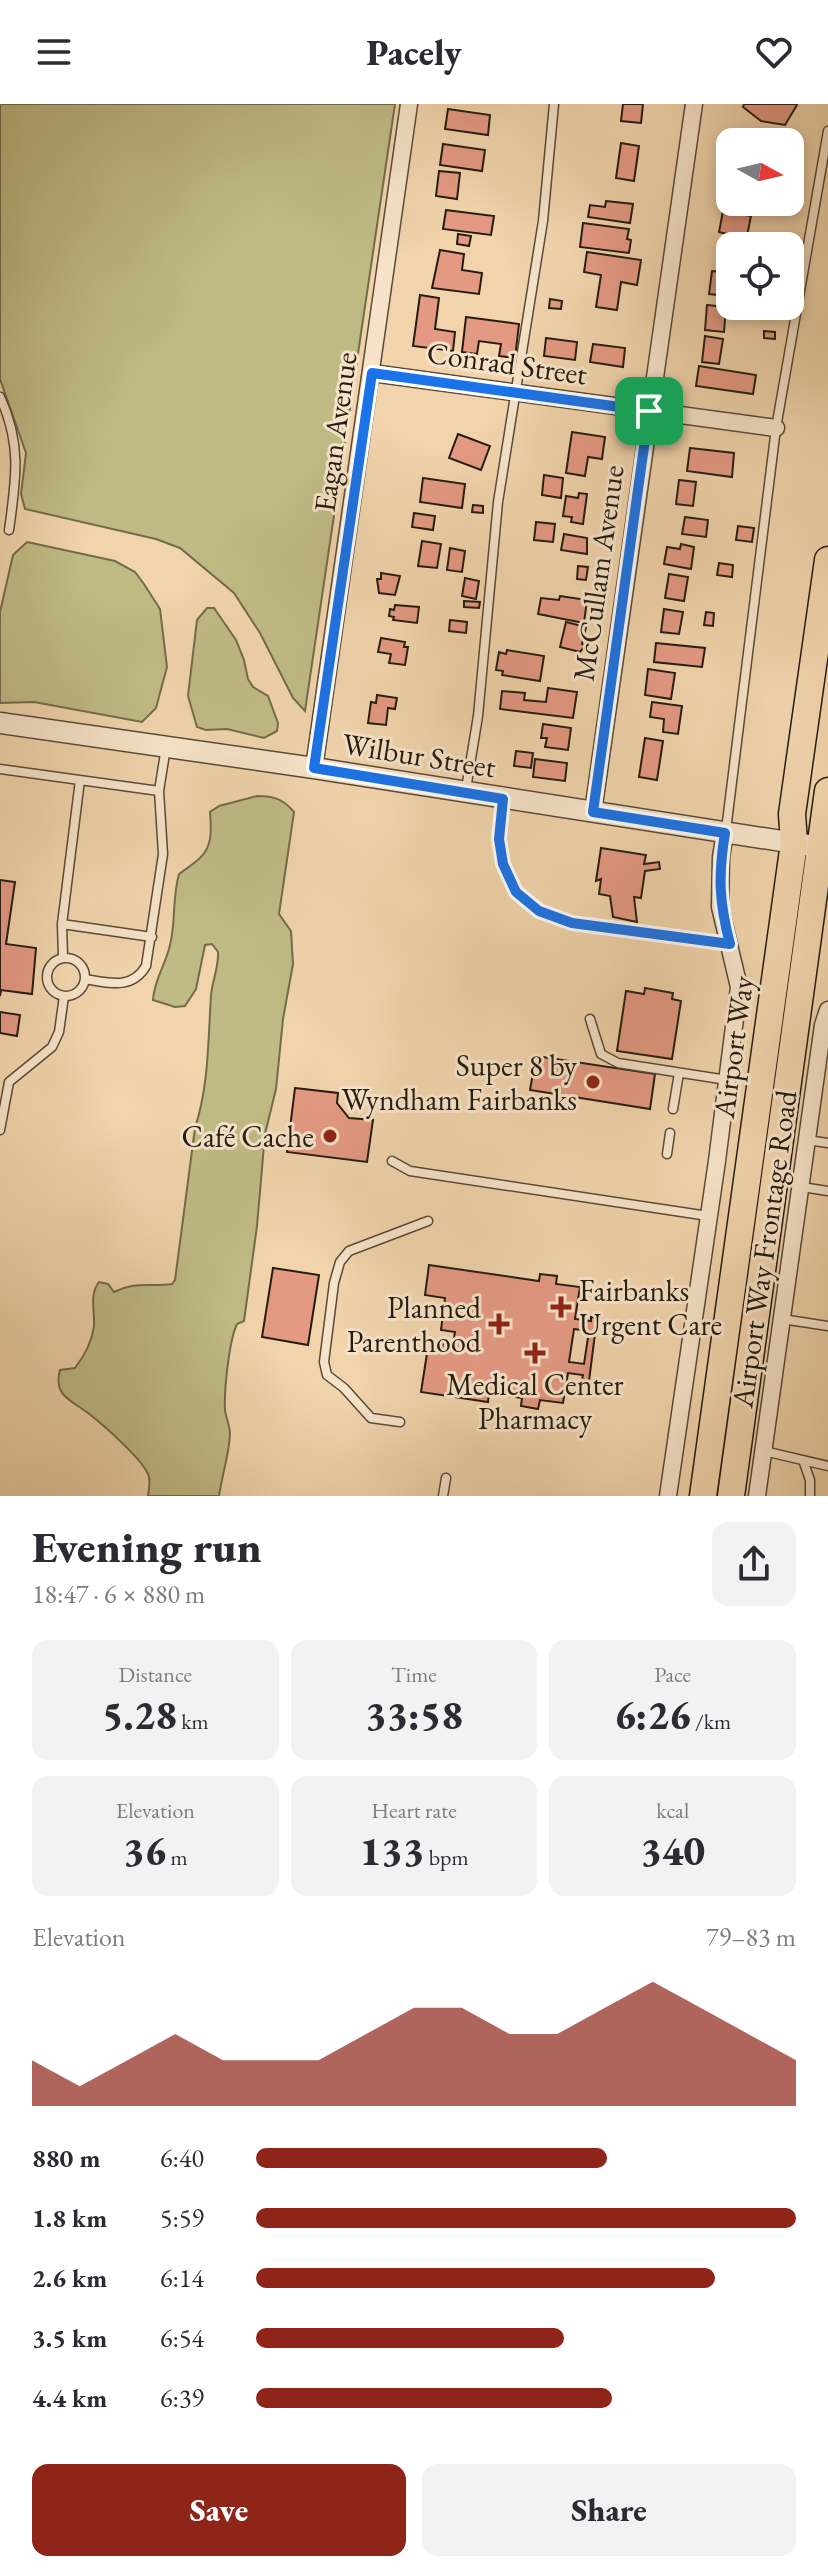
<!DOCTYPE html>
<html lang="en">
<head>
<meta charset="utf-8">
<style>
	body { margin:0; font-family:"EB Garamond",serif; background:#f2f2f3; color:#2b2b33; height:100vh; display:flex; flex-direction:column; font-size:30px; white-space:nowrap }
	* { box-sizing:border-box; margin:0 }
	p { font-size:26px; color:#7c7c81 }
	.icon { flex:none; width:44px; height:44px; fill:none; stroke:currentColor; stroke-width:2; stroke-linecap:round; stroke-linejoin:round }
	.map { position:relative; height:1392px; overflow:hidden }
	.details { display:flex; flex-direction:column; background:#fff; flex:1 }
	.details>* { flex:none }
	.needle { width:52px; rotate:98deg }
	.tools { position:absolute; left:716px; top:24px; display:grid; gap:16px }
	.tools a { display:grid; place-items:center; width:88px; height:88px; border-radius:16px; background:#fff; box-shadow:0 4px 12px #0003; font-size:40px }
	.pin { position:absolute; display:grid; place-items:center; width:68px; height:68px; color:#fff; margin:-34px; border-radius:16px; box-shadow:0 4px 12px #0006 }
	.round { display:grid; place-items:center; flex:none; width:84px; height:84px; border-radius:16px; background:#f2f2f3 }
	.headline { display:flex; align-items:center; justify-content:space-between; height:136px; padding:0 32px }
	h1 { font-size:44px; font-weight:800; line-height:60px }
	.stats { display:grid; grid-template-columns:repeat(3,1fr); gap:12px; height:136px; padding:8px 32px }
	.stats div { display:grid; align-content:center; border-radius:16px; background:#f2f2f3; text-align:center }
	.stats b { font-size:40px; font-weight:800 }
	.stats small { font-size:22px; font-weight:400 }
	.stats p { font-size:22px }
	.chart { height:224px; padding:16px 32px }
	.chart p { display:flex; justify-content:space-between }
	.chart svg { width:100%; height:144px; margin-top:8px; fill:#8f2418; opacity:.7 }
	.cta { display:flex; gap:16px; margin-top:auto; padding:16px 32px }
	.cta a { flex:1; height:92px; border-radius:16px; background:#8f2418; color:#fff; font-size:32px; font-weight:800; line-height:92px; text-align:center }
	.cta a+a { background:#f2f2f3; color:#2b2b33 }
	ul { padding:0 32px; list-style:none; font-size:26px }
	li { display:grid; grid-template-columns:128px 96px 1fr; align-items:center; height:60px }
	li i { height:20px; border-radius:10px; background:#8f2418 }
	header { display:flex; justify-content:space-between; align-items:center; height:104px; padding:0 32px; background:#fff; font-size:36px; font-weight:800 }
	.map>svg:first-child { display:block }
</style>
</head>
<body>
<header><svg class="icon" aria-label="menu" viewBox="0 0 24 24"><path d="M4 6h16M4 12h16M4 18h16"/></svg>Pacely<svg class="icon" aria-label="heart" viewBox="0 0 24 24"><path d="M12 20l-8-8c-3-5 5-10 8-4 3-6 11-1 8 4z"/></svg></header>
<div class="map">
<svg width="828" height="1392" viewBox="0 0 828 1392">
	<rect width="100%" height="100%" fill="#f1d4ac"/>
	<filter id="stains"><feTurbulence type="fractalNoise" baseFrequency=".0025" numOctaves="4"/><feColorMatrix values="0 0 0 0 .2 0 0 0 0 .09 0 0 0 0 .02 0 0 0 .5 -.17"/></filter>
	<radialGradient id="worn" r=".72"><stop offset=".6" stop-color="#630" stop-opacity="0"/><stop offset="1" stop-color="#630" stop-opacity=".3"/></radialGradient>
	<path fill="#c0bb85" stroke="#726c4b" stroke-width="2" d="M0 0H395L305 607 293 594 260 529 234 489 180 444 156 435 25 405 21 390 26 349 0 275Z
		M27 438 115 457 135 468 144 480 160 505 167 563 156 604 142 618 34 598 0 599V508L13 451Z
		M207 504H214L236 536 244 556 248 575 253 583 268 592 278 619 277 627 264 634 227 625 206 626 197 623 188 592 197 516Z
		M257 692C274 692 283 695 294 708L279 810 291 827 293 860 283 915 276 985 265 1030 257 1122 244 1217 237 1220C229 1237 224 1286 225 1306 226 1314 230 1322 230 1330 229 1351 222 1371 219 1392H148C149 1386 150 1378 149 1373 146 1358 101 1319 88 1309 71 1296 53 1292 60 1266L75 1264C85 1251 92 1238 94 1222 95 1207 89 1191 99 1178L108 1180 114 1188C136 1177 149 1183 172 1180L175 1176 195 1024C209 981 208 936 211 892 212 877 219 863 218 848L212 840 205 841 196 885 185 902 175 903 153 896C154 876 166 860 170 841 176 817 172 794 179 770 208 750 213 745 210 708L219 702Z"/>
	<path fill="#e49983" stroke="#251c11" stroke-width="2" fill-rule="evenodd" d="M623 0H643L641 19 621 17Z
		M744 0H796L797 1 785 21 761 17 743 3Z
		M448 5 490 11 488 31 445 25Z
		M621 39 639 42 634 77 616 74Z
		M443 40 485 46 482 67 440 61Z
		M439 67 460 69 457 95 436 92Z
		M606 97 633 100 630 119 588 113 590 101 605 103Z
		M446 106 494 112 491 131 443 125Z
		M723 107 751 112 745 142H730V151L723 150 727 130 719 128Z
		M583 119 629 125 627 135 631 136 629 149 580 143Z
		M458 130 471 132 469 142 457 140Z
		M440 146 464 150 462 166 482 169 479 190 432 184Z
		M587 148 641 156 637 181 621 178 617 206 596 203 601 171 584 168Z
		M712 167 730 169 728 192 709 190Z
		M420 191 439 194 435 225 455 228 453 247 413 242Z
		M550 195 562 197 561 205 549 204Z
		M707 201 726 203 724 228 705 226Z
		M466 213 519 220 515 254 499 252 501 240 479 237 477 250 462 248Z
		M764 227 775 228V235L764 234Z
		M705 232 723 235 719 260 702 258Z
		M546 234 577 238 575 256 544 252Z
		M593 240 625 244 623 263 590 258Z
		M699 262 756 271 753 290 696 282Z
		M572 328 605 333 602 355 588 353 585 372 566 369Z
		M458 330 490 342 481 366 449 354Z
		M690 344 734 349 732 373 687 367Z
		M544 371 563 374 561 394 542 391Z
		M423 374 465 380 462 404 420 398Z
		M679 376 696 378 693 402 676 400Z
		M579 389 587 390 583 420 571 418 572 413 563 412 566 392 578 394Z
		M473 401 483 402V409L472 408Z
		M414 409 435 412 433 426 412 423Z
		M685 413 708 416 706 433 682 430Z
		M536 418 555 420 553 438 534 436Z
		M738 422 754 424 752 438 736 436Z
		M564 430 587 434V450L561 446Z
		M422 437 441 440 437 464 418 462Z
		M681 440 694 443 691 465 664 460 667 443 680 445Z
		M450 444 465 447 462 468 447 466Z
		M719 459 733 461 732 473 717 471Z
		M578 462 588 463 586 476 577 475Z
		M381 469 400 472 395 491 379 489 377 475H381Z
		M669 470 688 473 684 497 665 494Z
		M465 474 479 477 476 495 462 492Z
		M560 492 587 496 584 519 538 510 541 494 559 496Z
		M464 497 480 498 479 504 464 503Z
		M395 501 419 503 417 519 393 516 394 513 389 512 390 505 394 506Z
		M664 505 683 508 679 530 661 528Z
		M706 508 714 509 713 522 704 521Z
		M450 516 467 518 466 529 449 527Z
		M566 518 586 523 582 540 586 541 580 548 560 543Z
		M381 534 405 538 404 543H408L405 561 389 559 391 550 378 548Z
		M656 539 705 544 702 563 654 558Z
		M507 546 544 552 540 577 502 571 503 567 496 566 499 548 506 550Z
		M648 565 675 569 671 595 645 591Z
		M548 584 577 588 573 614 500 605 502 587 525 589 524 596 546 598Z
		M377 591 397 594 395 605 388 604 386 621 368 619 371 598 376 599Z
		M652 598 682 602 678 630 663 628 664 615 650 613Z
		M543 620 571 624 568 646 545 643 547 634H541Z
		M645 634 663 637 657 676 639 673Z
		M516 647 533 649 531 664 514 662Z
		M535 655 567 659 565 677 533 673Z
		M601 744 646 751 644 760 659 758 660 765 645 767 641 794 634 793 637 818 613 813 610 792 599 790 601 775 596 777Z
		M0 776 15 778 6 840 36 844 32 890 1 886 0 892Z
		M645 884 673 889 672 895 681 897 672 955 617 947 626 887 644 890Z
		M0 908 20 911 17 932 0 929Z
		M536 952 655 970 650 1005 530 986Z
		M295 984 338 989 337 999 349 1014 373 1016 367 1058 287 1048Z
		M429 1161 539 1177 540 1170 557 1172 556 1180 580 1183 575 1215 591 1217V1213L597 1214 589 1277 582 1276 583 1271 568 1269 563 1299 540 1296 538 1305 521 1302 522 1294 489 1289 488 1298 421 1288 428 1243 442 1245 443 1238 453 1240 455 1228 441 1226 445 1194 425 1191ZM574 1225 589 1227 584 1260 569 1258Z
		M273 1164 319 1171 308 1241 262 1233Z"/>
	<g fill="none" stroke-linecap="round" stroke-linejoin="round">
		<defs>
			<path id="service" d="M0 293C22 340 16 376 9 426
				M0 665 159 687 166 643
				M466 685 478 612 498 398 543 117 554 0
				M503 696 499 735 503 760 516 788 539 807 572 819 728 840
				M726 726 776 324 828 27
				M62 820 152 833
				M63 854 62 820 80 676
				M47 873a19 19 0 1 1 38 0a19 19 0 1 1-38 0Z
				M85 875C109 879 132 886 146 862L163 750 159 687
				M590 915 601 950 618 959 727 976
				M673 1005 679 969
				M0 1026 9 978 52 943 59 928 64 892
				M807 1036 828 1039
				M667 1050 670 1029
				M392 1057 410 1067 708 1112
				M802 1083 828 1087
				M782 1215 828 1222
				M400 1318 371 1314 344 1284 327 1271 324 1258 334 1179 340 1158 349 1147 428 1117
				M764 1347 828 1362
				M803 1356 810 1376V1392
				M443 1392 446 1374"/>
			<path id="minor" d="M372 269 776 324
				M314 664 409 0
				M593 708 694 0
				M668 1392 717 1057 739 883 720 803 721 753 725 729
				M757 1392 823 921 828 906"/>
			<path id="tertiary" d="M0 619 314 664 807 741"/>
			<path id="primary" d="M703 1392 794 739 792 710 828 456
				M731 1392 828 687"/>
		</defs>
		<use href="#service" stroke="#584a38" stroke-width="11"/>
		<use href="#minor" stroke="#584a38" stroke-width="19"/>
		<use href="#tertiary" stroke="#584a38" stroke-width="23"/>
		<use href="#primary" stroke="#251c11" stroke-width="29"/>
		<use href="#service" stroke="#f6e3c9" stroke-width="8"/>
		<use href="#minor" stroke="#f6e3c9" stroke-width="16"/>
		<use href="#tertiary" stroke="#f6e3c9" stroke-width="20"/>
		<use href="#primary" stroke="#f1d4ac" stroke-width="26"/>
	</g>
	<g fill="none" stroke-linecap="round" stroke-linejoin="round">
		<defs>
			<path id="route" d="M372 269 649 307 593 708 725 729C718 772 719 798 730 840L572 819 539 807 516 788 503 760 499 735 503 695 314 664Z"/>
		</defs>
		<use href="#route" stroke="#fff" stroke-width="16"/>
		<use href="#route" stroke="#1a73e8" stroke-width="10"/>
	</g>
	<g fill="#8f2418" stroke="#f6e3c9" stroke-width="3">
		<circle cx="593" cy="978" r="8"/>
		<circle cx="330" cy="1032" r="8"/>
		<path d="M557 1191h8v8h8v8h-8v8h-8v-8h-8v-8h8z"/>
		<path d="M495 1208h8v8h8v8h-8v8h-8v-8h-8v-8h8z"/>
		<path d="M531 1237h8v8h8v8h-8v8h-8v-8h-8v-8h8z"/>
	</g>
	<g text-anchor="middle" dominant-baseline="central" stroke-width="6" stroke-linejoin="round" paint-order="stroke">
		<g font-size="30" fill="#251c11" stroke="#f6e3c9">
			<text transform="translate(507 259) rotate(8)">Conrad Street</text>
			<text transform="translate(335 328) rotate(-82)">Eagan Avenue</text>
			<text transform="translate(598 469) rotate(-82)">McCullam Avenue</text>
			<text transform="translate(419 651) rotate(9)">Wilbur Street</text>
			<text transform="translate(733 943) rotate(-82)">Airport Way</text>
			<text transform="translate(764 1145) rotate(-82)">Airport Way Frontage Road</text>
		</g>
		<g font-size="30" fill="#251c11" stroke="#f6e3c9" text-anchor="end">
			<text x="577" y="961">Super 8 by<tspan x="577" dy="34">Wyndham Fairbanks</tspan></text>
			<text x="314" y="1032">Café Cache</text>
			<text x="579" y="1186" text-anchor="start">Fairbanks<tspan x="579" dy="34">Urgent Care</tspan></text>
			<text x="481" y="1203">Planned<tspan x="481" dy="34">Parenthood</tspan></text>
			<text x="535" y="1280" text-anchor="middle">Medical Center<tspan x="535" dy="34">Pharmacy</tspan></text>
		</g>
	</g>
	<rect width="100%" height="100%" filter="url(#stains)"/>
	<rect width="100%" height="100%" fill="url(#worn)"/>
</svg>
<div class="tools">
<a><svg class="needle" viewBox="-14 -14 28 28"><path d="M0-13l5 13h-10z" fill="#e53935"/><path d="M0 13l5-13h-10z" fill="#7c7c81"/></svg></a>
<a><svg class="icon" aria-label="locate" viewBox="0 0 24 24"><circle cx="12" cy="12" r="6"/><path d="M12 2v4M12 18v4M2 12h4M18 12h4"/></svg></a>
</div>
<div class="pin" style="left:649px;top:307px;background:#1e9e55"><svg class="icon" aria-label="arrive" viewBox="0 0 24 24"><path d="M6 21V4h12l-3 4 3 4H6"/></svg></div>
</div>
<section class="details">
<div class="headline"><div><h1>Evening run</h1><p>18:47 · 6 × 880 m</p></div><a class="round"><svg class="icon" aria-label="share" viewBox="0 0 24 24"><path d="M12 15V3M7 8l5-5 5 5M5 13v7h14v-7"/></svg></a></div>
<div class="stats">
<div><p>Distance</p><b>5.28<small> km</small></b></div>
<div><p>Time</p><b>33:58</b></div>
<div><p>Pace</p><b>6:26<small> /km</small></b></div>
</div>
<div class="stats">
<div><p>Elevation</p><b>36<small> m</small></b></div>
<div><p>Heart rate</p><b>133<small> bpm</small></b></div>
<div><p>kcal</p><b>340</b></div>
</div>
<div class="chart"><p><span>Elevation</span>79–83 m</p>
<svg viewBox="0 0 160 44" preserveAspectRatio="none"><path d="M0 44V30L10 38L20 30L30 22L40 30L50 30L60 30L70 22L80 14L90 14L100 22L110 22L120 14L130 6L140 14L150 22L160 30V44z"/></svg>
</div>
<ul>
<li><b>880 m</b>6:40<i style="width:65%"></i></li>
<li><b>1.8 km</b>5:59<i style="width:100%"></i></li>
<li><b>2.6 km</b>6:14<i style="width:85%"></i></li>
<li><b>3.5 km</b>6:54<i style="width:57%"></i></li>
<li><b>4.4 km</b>6:39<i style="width:66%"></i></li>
</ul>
<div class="cta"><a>Save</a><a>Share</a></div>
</section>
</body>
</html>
